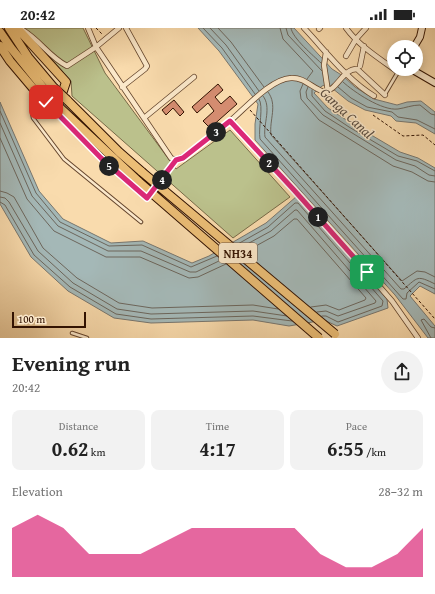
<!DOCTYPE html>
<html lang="en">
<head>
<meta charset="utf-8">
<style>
	body { margin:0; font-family:"Gentium Book Plus",serif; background:#f2f2f2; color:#222; height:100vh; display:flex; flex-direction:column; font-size:15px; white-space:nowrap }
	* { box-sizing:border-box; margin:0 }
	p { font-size:13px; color:#767676 }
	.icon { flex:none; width:22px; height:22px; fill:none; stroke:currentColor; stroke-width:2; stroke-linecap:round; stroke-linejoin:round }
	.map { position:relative; height:310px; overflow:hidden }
	.sheet { display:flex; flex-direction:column; background:#fff; flex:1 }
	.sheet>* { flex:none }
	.fabs { position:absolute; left:387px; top:12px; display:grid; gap:8px }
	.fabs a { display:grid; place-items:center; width:36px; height:36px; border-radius:50%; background:#fff; box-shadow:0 2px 10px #0003; font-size:20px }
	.scale { position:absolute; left:12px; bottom:10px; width:74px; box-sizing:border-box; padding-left:4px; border:2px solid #331302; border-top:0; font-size:11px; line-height:14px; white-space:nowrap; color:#331302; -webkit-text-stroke:3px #fbe8ca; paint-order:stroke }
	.pin { position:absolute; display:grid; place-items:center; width:34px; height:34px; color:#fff; margin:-17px; border-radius:8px; box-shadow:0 2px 6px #0006 }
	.km { position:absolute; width:20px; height:20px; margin:-10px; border-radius:50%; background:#222; color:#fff; font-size:11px; line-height:20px; text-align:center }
	.round { display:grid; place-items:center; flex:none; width:42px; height:42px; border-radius:21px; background:#f2f2f2 }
	.head { display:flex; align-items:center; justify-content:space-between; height:68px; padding:0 12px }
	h1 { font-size:22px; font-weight:600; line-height:30px }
	.figures { display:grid; grid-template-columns:repeat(3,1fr); gap:6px; height:68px; padding:4px 12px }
	.figures div { display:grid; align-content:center; border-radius:8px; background:#f2f2f2; text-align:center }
	.figures b { font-size:20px; font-weight:600 }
	.figures small { font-size:11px; font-weight:400 }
	.figures p { font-size:11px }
	.chart { height:112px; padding:8px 12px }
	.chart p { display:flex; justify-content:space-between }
	.chart svg { width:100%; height:72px; margin-top:4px; fill:#db2777; opacity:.7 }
	.status { display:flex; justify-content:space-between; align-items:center; height:28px; padding:0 20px; background:#fff; direction:ltr }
	.status svg { height:11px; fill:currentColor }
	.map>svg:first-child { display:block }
</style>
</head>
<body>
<div class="status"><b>20:42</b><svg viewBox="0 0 49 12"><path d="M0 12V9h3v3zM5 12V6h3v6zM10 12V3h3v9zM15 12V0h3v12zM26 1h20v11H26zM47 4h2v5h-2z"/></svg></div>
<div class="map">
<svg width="435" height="310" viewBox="0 0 435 310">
	<rect width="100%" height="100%" fill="#f9dbad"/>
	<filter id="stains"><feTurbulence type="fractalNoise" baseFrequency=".005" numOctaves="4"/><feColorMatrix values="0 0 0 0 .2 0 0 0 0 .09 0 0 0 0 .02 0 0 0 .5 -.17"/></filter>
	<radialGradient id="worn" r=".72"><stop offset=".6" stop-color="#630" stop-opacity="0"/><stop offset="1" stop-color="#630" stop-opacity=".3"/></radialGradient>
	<path fill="#bbc18c" stroke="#776a47" d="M24 0H83L105 45 176 141 230 102 290 169 233 210 72 68 71 53Z"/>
	<path fill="#a4b8b7" stroke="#77766f" d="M198 0H294L332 41 343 48 355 59 374 71 397 77 407 74 421 73 435 84V106L416 95 396 93 391 88 365 82 348 73 327 56 322 58 314 65 328 80 351 95 400 124 418 130 435 140V266L420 258 410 268 435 298V310H428L395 267 255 112V96L258 76 219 23Z
		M0 74 39 163 63 191 111 215 143 213 192 235 209 228 266 195 297 168 387 271 388 280 337 298 324 292 289 298 253 292 151 295 114 290 68 263 31 229 0 176Z"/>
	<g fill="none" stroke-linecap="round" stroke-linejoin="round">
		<path stroke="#6c665c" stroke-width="1" d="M203 0 222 20 255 66
			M210 0 226 17 259 63
			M218 0 231 14 264 59
			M280 0 283 11 313 43 307 51
			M286 0 288 7 322 43
			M291 0C292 10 314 28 321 35
			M343 54C354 64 382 83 398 81 405 80 412 77 420 77L431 86 435 87
			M303 56 300 63 301 71 319 92 393 138 412 144 428 153 435 154
			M308 59 306 64 307 70 323 87 396 132 415 138 429 147 435 148
			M338 59 351 70 367 79 392 84 398 89 417 92 435 101
			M312 62V68L325 83 349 99 398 128 417 133 435 143
			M268 64C278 77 269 92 271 107L402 253 417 243 425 244 435 249
			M263 68C272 79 263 96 265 109L401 261H404C418 249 417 247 435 256
			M259 71C264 78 258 100 260 111L403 271H406L407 265 419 254 435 261
			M0 83 36 165 60 194 109 218 142 217 191 239 217 228
			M0 95 32 168 58 198 108 223H141L190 244H196L221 232
			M0 110 27 171 54 203 106 229H140L189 250 198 249 226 236
			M0 163 7 165 14 169 43 220 77 250 119 275 152 280 253 277 278 281
			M0 169 5 170 9 174 38 223 73 255 117 281 151 286 253 283 287 288
			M0 174 5 177 34 227 70 259 116 286 151 291 253 288 292 293
			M236 217 268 199 295 175H298L383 273 382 278 338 294 326 288H322
			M240 220 271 203 295 182H297L376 273 375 275 338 288 326 283 317 284
			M245 224 274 208 294 191H297L366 270 365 272 339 282 326 277 311 279
			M431 310 421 292 424 291 431 299 435 300"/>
	</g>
	<path fill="#d48c70" stroke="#331302" d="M218 56 223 62 215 69 221 76 230 68 237 76 210 100 203 93 214 83 208 75 197 85 192 79Z
		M174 72 184 84 180 88 173 80 166 87 162 82Z"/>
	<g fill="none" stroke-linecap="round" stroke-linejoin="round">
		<defs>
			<path id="lane" d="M385 66 398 44
				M42 73 32 84 33 90 64 131 141 194
				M47 76 101 130 145 169 149 170 176 132
				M72 305 87 310"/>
			<path id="street" d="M88 0 96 19 171 130 176 132 183 129C198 118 214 106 229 94 244 82 270 51 291 50 304 49 312 60 324 64 338 62 342 41 357 41L385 67
				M304 0C325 22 348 53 374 68
				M346 0C359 18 380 31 398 44L400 41
				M21 1C39 11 49 29 67 38L96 19 119 0
				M319 1 320 0
				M326 24 324 37 328 64
				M346 28 356 11 366 0
				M360 38 364 18
				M122 59 145 41 147 38 126 0
				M144 90 194 49
				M230 93 295 162 392 273 418 310"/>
			<path id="secondary" d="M414 19 420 9 422 0
				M411 41 435 55"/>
			<path id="highway" d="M9 0 28 29 54 60
				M0 4 11 20 49 67
				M0 18 10 33 43 72 48 74 63 63 66 54 17 0
				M67 72 119 124 142 144
				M60 80 139 154"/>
		</defs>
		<use href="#lane" stroke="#64452d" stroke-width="4.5"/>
		<use href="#street" stroke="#64452d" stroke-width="6"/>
		<use href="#secondary" stroke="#331302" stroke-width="8"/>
		<use href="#highway" stroke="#331302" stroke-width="10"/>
		<path stroke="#331302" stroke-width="1" stroke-dasharray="3 2" stroke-linecap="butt" d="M96 0 103 7
			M250 82 435 291
			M373 87 403 108 423 107 435 117"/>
		<use href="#lane" stroke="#fbe8ca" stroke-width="2.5"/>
		<use href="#street" stroke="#fbe8ca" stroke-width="4.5"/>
		<use href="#secondary" stroke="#fbe8ca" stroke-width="6"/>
		<use href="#highway" stroke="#ecbe76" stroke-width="8"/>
		<defs>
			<path id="highway-bridge" d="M54 60 67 72
				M49 67 60 80
				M142 144 335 306
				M139 154 319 310"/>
		</defs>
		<use href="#highway-bridge" stroke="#331302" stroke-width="10" stroke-linecap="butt"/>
		<use href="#highway-bridge" stroke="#ecbe76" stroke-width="8"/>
	</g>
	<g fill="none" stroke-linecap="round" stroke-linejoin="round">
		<defs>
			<path id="route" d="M46 74 101 130 147 170 176 132 183 130 230 93 294 162 367 244"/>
		</defs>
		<use href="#route" stroke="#fff" stroke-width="8"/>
		<use href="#route" stroke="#db2777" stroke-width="5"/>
	</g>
	<g text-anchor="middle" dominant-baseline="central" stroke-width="3" stroke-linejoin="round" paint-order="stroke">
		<rect fill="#fbe8ca" stroke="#6f533e" stroke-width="1" x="219" y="215" width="38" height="20" rx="3"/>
		<g font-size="12" font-weight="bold" fill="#331302">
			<text x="238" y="225">NH34</text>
		</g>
		<g font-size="14" font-style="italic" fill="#5b4d41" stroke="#fbe8ca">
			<text transform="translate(347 85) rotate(43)">Ganga Canal</text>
		</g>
	</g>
	<rect width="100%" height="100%" filter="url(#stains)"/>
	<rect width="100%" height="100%" fill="url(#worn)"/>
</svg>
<div class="fabs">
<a><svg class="icon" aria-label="locate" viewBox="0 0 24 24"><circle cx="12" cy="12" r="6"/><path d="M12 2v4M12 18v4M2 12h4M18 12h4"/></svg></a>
</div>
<div class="scale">100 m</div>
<div class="pin" style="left:367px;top:244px;background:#1e9e55"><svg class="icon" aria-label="arrive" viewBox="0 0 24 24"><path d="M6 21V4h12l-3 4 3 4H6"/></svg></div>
<div class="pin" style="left:46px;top:74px;background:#d93025"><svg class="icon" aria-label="check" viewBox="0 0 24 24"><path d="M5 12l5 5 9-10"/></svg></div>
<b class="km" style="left:318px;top:189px">1</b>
<b class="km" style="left:269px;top:135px">2</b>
<b class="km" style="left:216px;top:104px">3</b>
<b class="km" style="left:162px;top:152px">4</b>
<b class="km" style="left:109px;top:138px">5</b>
</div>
<section class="sheet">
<div class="head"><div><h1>Evening run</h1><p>20:42</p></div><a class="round"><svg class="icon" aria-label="share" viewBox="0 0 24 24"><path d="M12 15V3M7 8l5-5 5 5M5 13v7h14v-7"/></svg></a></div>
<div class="figures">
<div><p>Distance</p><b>0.62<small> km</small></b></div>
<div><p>Time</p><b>4:17</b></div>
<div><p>Pace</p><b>6:55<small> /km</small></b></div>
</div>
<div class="chart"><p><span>Elevation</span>28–32 m</p>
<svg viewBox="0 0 160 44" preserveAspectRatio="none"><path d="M0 44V14L10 6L20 14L30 30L40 30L50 30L60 22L70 14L80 14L90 14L100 14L110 14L120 30L130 38L140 38L150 30L160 14V44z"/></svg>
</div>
</section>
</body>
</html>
